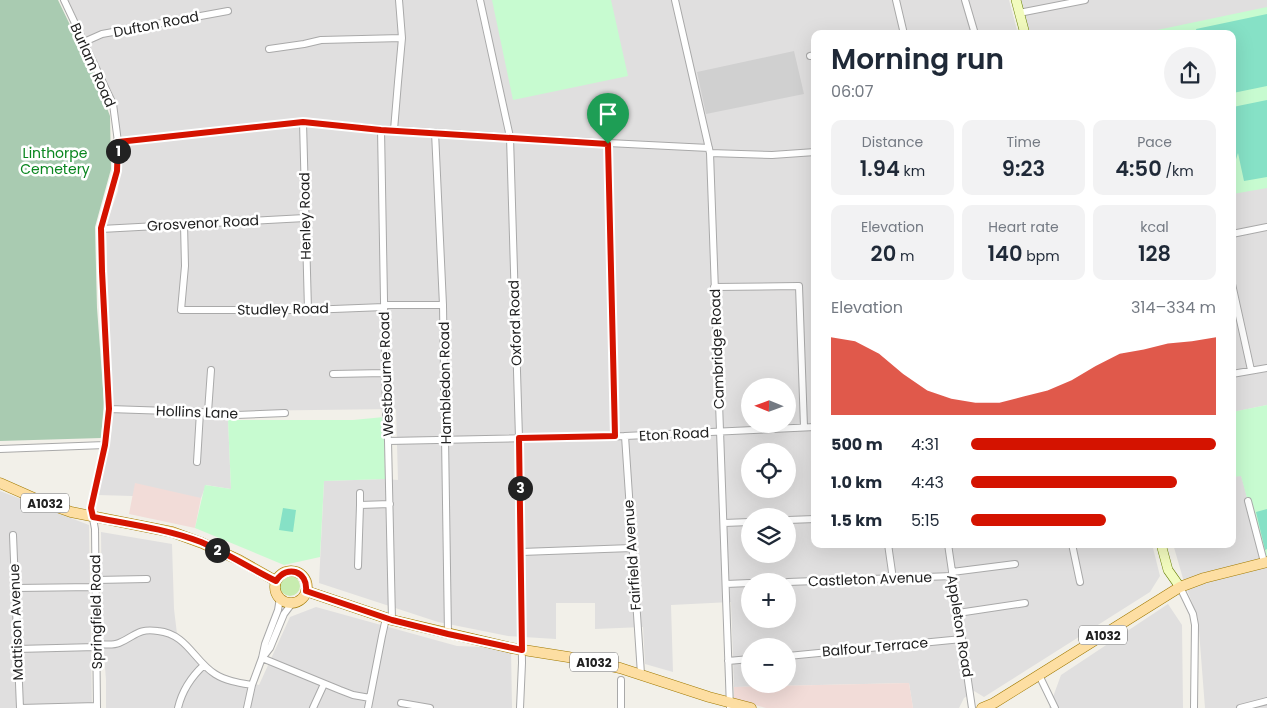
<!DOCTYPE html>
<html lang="en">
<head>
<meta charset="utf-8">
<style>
	body { margin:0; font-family:Poppins,sans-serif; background:#f2f2f3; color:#1f2937; height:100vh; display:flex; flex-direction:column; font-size:19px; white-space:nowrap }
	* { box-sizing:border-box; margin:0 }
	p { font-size:16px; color:#747a83 }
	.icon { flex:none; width:28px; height:28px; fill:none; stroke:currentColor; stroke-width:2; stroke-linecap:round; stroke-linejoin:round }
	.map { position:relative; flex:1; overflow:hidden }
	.side { position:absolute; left:811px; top:30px; width:425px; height:518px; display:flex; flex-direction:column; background:#fff; border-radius:10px; box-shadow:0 5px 20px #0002 }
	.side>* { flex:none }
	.needle { width:32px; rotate:271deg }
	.buttons { position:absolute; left:741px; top:378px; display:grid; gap:10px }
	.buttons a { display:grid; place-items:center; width:55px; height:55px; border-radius:50%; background:#fff; box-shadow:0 5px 20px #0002; font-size:25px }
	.pin { position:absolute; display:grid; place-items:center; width:42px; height:42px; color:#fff; margin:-51px -21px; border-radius:50% 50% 50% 0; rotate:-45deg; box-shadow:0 0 5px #0007 }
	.pin .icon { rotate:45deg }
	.km { position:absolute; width:25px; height:25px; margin:-12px; border-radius:50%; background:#222; color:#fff; font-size:14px; line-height:25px; text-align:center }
	.round { display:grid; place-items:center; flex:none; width:52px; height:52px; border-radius:26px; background:#f2f2f3 }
	.summary { display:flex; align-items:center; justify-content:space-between; height:85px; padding:0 20px }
	h1 { font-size:28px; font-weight:600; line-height:38px }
	.metrics { display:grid; grid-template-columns:repeat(3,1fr); gap:8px; height:85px; padding:5px 20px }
	.metrics div { display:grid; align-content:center; border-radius:10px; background:#f2f2f3; text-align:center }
	.metrics b { font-size:21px; font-weight:600 }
	.metrics small { font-size:14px; font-weight:400 }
	.metrics p { font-size:14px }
	.chart { height:140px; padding:10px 20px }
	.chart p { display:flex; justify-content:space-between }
	.chart svg { width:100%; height:90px; margin-top:5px; fill:#d41300; opacity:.7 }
	ul { padding:0 20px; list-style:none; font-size:16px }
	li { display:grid; grid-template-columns:80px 60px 1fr; align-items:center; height:38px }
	li i { height:12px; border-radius:6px; background:#d41300 }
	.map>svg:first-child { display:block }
</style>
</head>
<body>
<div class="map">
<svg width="1267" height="708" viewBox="0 0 1267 708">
	<rect width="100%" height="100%" fill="#f2f0e9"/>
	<path fill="#e0dfdf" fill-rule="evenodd" d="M68 0H1009L1018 34H815V544H1152L1160 576 1150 592 984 697 974 691 964 698 959 708H913L909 683 734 687 731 602 671 605 673 672 645 664 643 627 595 629V603H556V639L508 636 438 622 319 583 324 481 385 479 398 480 396 409 229 411 228 420 231 489 206 485 201 498 98 495 112 428 106 225 118 191 121 146 115 99ZM750 386H788V424H750ZM750 451H788V489H750ZM750 516H788V554H750ZM750 581H788V619H750ZM750 646H788V684H750Z
		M1019 0H1267V405L1233 412 1232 34H1027Z
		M1241 475 1263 556H1267V708H1205L1198 618 1184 582 1173 544H1232L1233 477Z
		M0 491 89 525 92 708H0Z
		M101 532 172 544 174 609 177 634 216 673 259 685 290 617 316 607 457 646 511 648 512 708H106V680L102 628Z
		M1168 604 1182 625 1183 708H1049L1061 675Z"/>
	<path fill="#f2dcd8" d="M135 483 201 498 195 528 129 514Z
		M909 683 913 708H766L734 699V687Z"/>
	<path fill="#d0d0d0" d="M794 51 804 94 706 114 697 72Z"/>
	<path fill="#c7ecaf" d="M280 586a10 10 0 1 1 20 0a10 10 0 1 1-20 0Z"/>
	<path fill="#a9cbb1" d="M0 0H58L95 77 110 116 111 169 95 227 97 308 104 402 101 438 0 441Z"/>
	<path fill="#c7fbd0" d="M492 0H611L628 76 513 100Z
		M1267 7V188L1233 194 1232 34H1138Z
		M1267 405V556L1263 557 1241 476 1233 477 1232 412Z
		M384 417 385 479 324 481 320 557 284 565 195 528 205 485 231 489 228 420H353Z"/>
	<path fill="#86e1c6" d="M1267 14V86L1233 93 1232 34H1197L1196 29Z
		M1267 100V177L1244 181 1238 153 1233 169V107Z
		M283 508 296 510 293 532 279 530Z
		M1267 509V549L1265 550 1256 512Z"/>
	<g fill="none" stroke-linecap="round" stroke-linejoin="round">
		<defs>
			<path id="street" d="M64 0 113 104 118 142 117 171 101 229 102 271 109 409 105 445 91 508 95 529 97 708
				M480 0 510 137 519 438 522 663 520 708
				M675 0 710 153 730 708
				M896 0 904 34
				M965 0 975 34
				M1019 13 1085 0
				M84 42 102 34 228 11
				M269 49 304 44 321 40 402 38
				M810 56 815 55
				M303 122 308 310
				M381 129 386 414 388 441 392 620
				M394 130 398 82 402 38 399 0
				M435 132 443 305 448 634
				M118 142 303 122 381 129 608 143 709 148
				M608 143 615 436
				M710 153 772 155 815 152
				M184 224 185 266 181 310H308L384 307
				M101 229 305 218
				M1232 234 1267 227
				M1232 284 1251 370
				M714 287 799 286 804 427
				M384 305H443
				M333 374 385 373
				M1232 374 1267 368
				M109 409 200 412 236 415 285 413
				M208 412 211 370
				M625 436 641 674
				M388 441 625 436 815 427
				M0 449 105 445
				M197 462 200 412
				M360 493V505
				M1248 501 1264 562
				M788 520 815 519
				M724 523 750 522
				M13 535 20 708
				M888 544 893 579
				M948 544 972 708
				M1072 544 1080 582
				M521 552 632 548
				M358 566 360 505 390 504
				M952 572 1015 564
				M96 580 147 579
				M788 582 953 576
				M726 584 750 583
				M1180 587 1193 614 1195 625 1194 708
				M15 588 96 587
				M958 613 1025 603
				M96 644C103 644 112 646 119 643 136 636 137 628 158 631 187 634 194 661 215 674 226 681 240 683 252 685
				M17 649 96 647
				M788 656 962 639
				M263 657 270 648 284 614 293 602
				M262 658 340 690 353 695 370 698
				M728 661 750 659
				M1039 675 1055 708
				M621 680V708
				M401 703 430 708
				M20 708 97 706
				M178 708C182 691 191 677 204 665
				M247 708 252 685 262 658 265 644 278 610 280 598
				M313 708 324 684
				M368 708 382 636 386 618
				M1240 708 1267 701"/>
			<path id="secondary" d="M1016 0 1025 34
				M1161 544 1168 570 1180 587"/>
			<path id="primary" d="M0 483 43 502 71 512 172 532 202 543 239 560 276 581
				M275 587a16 16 0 1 1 32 0a16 16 0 1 1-32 0Z
				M306 591 392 620 511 648 568 657 620 668 709 697 751 708
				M982 708 994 703 1039 675 1180 587 1204 578 1267 562"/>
		</defs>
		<use href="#street" stroke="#a9a9a9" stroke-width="8"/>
		<use href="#secondary" stroke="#667f03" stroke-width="10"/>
		<use href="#primary" stroke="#a07900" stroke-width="11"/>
		<use href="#street" stroke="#fff" stroke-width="6"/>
		<use href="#secondary" stroke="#f2fbbe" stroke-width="9"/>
		<use href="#primary" stroke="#fddea2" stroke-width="10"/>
	</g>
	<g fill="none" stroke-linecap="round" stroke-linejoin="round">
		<defs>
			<path id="route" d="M303 122 381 130 608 144 615 436 519 438 522 650 448 634 392 620 306 591C308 571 287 564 276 581 251 569 227 553 201 542 166 529 129 524 93 517L91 508 105 445 109 409 102 271 101 228 117 171 118 142Z"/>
		</defs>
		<use href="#route" stroke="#fff" stroke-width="10"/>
		<use href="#route" stroke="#d41300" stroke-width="6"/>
	</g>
	<g text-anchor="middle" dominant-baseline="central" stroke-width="5" stroke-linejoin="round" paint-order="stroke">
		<g fill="#fff" stroke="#646464" stroke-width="1">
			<rect x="21" y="493.5" width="48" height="19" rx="4"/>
			<rect x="1079" y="625.5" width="48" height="19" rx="4"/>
			<rect x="570" y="652.5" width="48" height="19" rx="4"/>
		</g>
		<g font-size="12" font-weight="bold" fill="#222">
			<text x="45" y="503">A1032</text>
			<text x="1103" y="635">A1032</text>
			<text x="594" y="662">A1032</text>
		</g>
		<g font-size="14" fill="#222" stroke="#fff">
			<text transform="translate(156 24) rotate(-11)">Dufton Road</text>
			<text transform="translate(93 65) rotate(66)">Burlam Road</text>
			<text transform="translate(305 216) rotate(-91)">Henley Road</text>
			<text transform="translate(203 223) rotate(-3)">Grosvenor Road</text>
			<text transform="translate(283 309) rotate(-1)">Studley Road</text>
			<text transform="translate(515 323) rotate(-92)">Oxford Road</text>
			<text transform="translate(717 349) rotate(-92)">Cambridge Road</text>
			<text transform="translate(386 374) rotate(-92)">Westbourne Road</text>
			<text transform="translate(445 383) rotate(-91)">Hambledon Road</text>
			<text transform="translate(197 412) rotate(2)">Hollins Lane</text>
			<text transform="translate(674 434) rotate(-3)">Eton Road</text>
			<text transform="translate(632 555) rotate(-94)">Fairfield Avenue</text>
			<text transform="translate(870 579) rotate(-2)">Castleton Avenue</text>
			<text transform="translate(96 612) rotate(-91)">Springfield Road</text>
			<text transform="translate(16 622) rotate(-92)">Mattison Avenue</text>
			<text transform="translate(960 626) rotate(81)">Appleton Road</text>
			<text transform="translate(875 647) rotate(-5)">Balfour Terrace</text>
		</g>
		<g font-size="14" fill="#0a861f" stroke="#fff">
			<text x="55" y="153">Linthorpe<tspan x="55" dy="16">Cemetery</tspan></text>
		</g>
	</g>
</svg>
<div class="buttons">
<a><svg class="needle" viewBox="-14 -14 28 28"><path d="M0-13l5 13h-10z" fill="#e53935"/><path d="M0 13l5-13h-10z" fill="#747a83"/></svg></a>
<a><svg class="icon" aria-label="locate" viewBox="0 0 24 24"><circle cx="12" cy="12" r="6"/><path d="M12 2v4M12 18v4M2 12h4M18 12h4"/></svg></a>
<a><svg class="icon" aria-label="layers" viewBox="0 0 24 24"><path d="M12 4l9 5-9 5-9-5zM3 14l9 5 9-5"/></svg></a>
<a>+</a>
<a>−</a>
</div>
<div class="pin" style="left:608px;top:144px;background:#1e9e55"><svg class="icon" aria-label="arrive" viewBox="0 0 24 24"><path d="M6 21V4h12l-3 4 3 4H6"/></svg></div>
<b class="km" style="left:118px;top:151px">1</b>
<b class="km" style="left:217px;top:550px">2</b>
<b class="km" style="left:520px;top:488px">3</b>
<section class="side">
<div class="summary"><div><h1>Morning run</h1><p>06:07</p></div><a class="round"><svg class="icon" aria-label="share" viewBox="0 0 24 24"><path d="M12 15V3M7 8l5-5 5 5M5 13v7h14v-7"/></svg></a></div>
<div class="metrics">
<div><p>Distance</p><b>1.94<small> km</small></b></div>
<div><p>Time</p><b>9:23</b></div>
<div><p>Pace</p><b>4:50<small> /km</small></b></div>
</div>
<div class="metrics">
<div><p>Elevation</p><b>20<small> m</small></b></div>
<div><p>Heart rate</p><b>140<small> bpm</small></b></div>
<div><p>kcal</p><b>128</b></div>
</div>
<div class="chart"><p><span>Elevation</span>314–334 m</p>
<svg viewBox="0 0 160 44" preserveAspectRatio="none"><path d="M0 44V6L10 8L20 14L30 24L40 32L50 36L60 38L70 38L80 35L90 32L100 27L110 20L120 14L130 12L140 9L150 8L160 6V44z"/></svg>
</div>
<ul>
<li><b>500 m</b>4:31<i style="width:100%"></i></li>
<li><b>1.0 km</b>4:43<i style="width:84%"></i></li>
<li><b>1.5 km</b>5:15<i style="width:55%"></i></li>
</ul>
</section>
</div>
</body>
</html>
